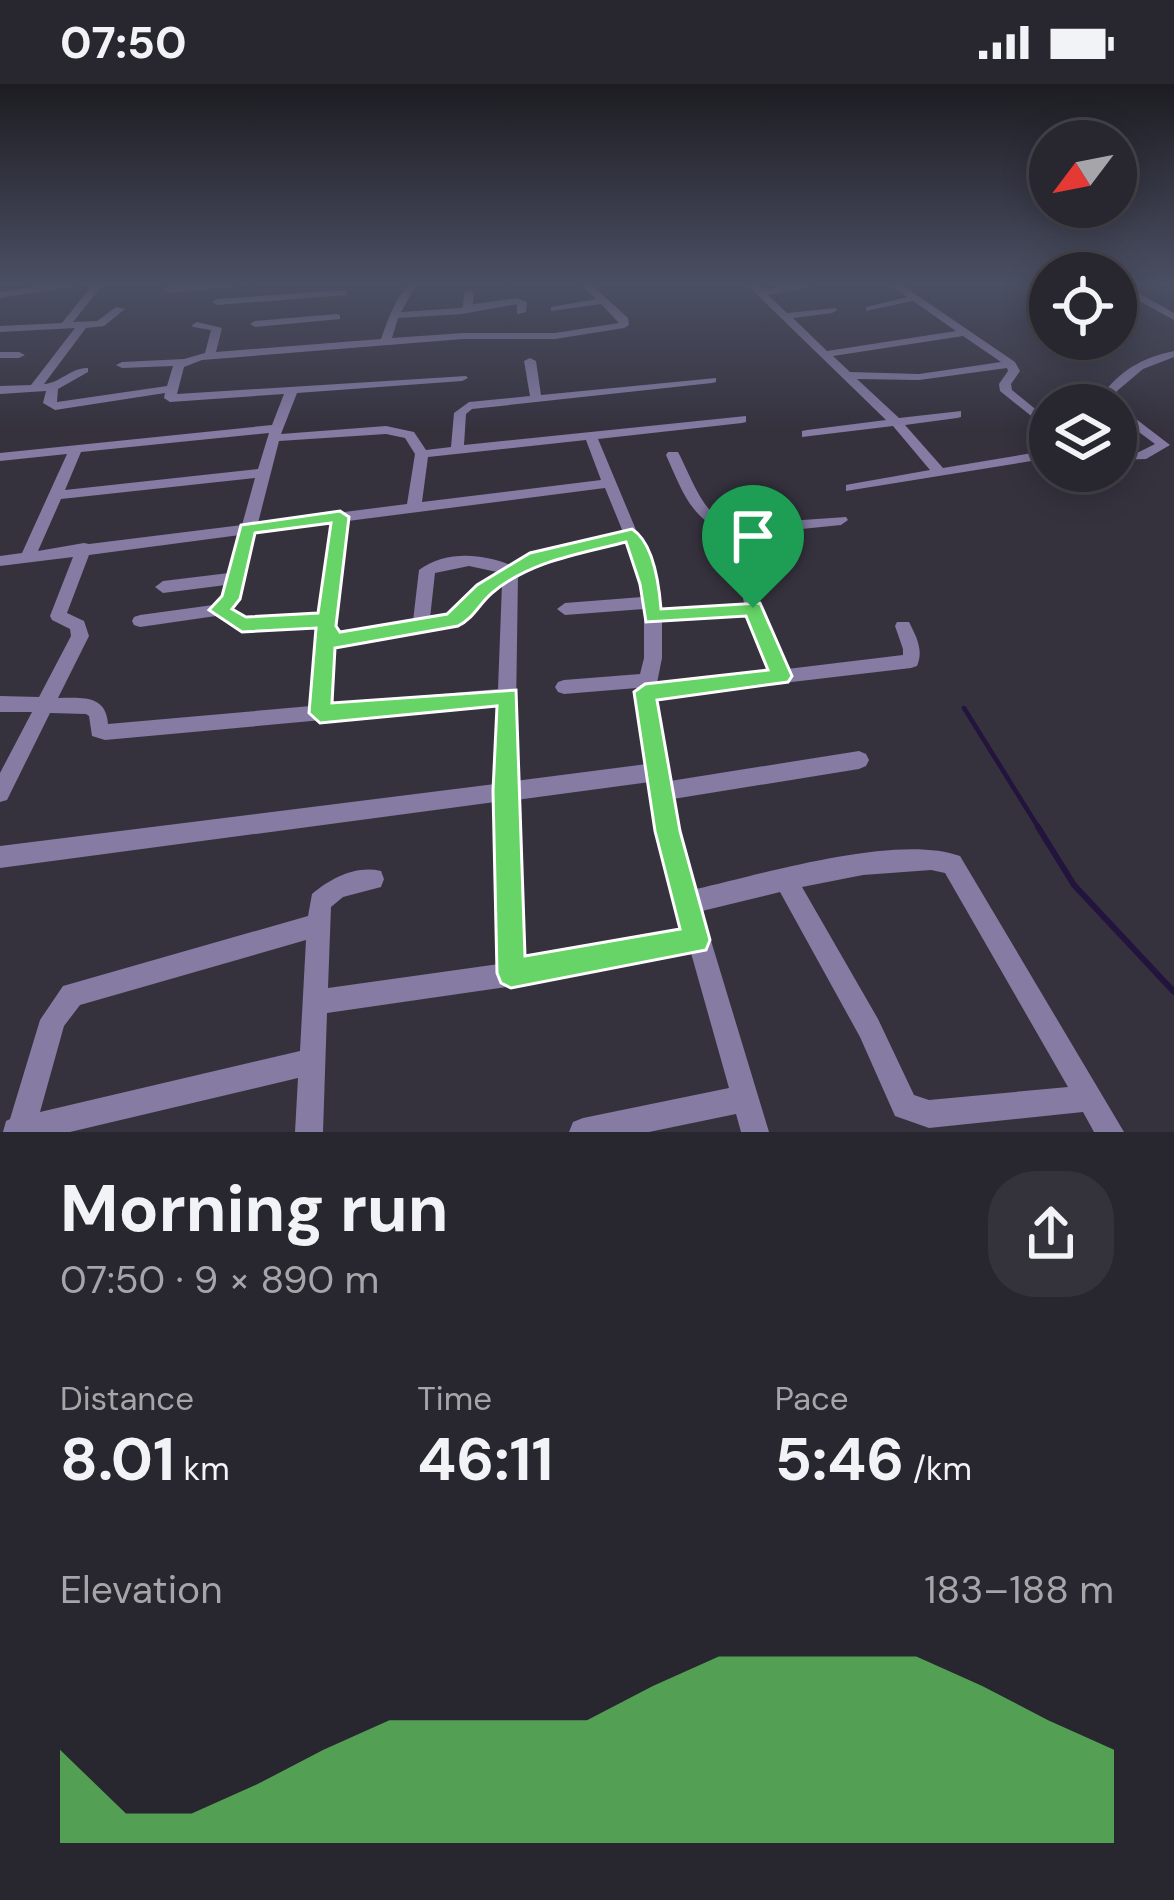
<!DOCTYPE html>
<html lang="en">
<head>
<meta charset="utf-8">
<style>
	body { margin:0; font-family:"DM Sans",sans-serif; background:#34323a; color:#f1f3f6; height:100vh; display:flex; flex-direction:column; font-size:45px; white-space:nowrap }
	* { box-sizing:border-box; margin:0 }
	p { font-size:39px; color:#a5a5aa }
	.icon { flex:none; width:66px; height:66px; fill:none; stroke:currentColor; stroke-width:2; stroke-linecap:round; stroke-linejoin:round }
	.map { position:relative; height:1048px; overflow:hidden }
	.panel { display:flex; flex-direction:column; background:#28262e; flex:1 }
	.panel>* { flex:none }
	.needle { width:78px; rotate:238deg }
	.buttons { position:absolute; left:1029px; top:36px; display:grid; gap:24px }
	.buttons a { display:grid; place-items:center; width:108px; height:108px; border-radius:50%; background:#28262e; box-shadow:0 6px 30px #0003,0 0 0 3px #44434a; font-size:60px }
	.pin { position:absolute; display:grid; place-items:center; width:102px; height:102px; color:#fff; margin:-123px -51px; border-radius:50% 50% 50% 0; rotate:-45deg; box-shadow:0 0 12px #0007 }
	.pin .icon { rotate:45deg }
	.round { display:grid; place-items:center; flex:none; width:126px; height:126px; border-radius:48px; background:#34323a }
	.summary { display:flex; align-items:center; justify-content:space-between; height:204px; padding:0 60px }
	h1 { font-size:66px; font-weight:700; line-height:90px }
	.stats { display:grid; grid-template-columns:repeat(3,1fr); gap:18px; height:204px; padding:12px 60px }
	.stats div { display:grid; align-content:center }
	.stats b { font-size:60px; font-weight:700 }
	.stats small { font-size:33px; font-weight:400 }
	.stats p { font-size:33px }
	.chart { height:336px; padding:24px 60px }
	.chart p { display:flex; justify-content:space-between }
	.chart svg { width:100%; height:216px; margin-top:12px; fill:#66d466; opacity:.7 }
	.status { display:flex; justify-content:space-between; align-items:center; height:84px; padding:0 60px; background:#28262e; direction:ltr }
	.status svg { height:33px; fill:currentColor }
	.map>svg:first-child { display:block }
</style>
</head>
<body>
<div class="status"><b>07:50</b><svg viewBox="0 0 49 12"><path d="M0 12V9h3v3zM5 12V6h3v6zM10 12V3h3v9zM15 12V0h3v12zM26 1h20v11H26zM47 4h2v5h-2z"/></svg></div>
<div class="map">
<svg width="1174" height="1048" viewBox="0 0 1174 1048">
	<rect width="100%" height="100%" fill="#35323e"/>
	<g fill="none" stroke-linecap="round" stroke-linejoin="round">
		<path stroke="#23143e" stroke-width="4.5" d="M964 624 1040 746"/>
		<path stroke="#23143e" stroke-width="6" d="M1038 743 1074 801 1174 908"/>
		<path fill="#857ba3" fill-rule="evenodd" d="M67 199H94L0 214V208Z
			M94 199H104L73 238 97 237 116 223 125 225 104 242 86 244 44 300C60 299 72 283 88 284V288L58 305 57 318 167 302 173 282 122 284 116 281 122 278 184 275 205 269 211 246 193 243 192 241 197 238 222 244 216 268 381 255C388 235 395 214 410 200L415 203 401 228 460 224 463 223 464 209 469 206 474 209 473 220 517 214 527 218 526 228 517 230V220L462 230 398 234 392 254 463 249H555L619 239 601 220 551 227V223L596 215 579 199H590L628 234 629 241 624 244 555 255H463L202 276 184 283 177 310 466 292 468 294 462 297 297 309 281 350 386 342 414 348 426 366 451 363 454 329 469 318 530 312 524 277 530 274 536 277 541 311 716 294V298L712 299 472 325 466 330 464 361 746 332V338L742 339 598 355 649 477 661 526 744 519 730 453 732 450C691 438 682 406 666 371L668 368H678C695 400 710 456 758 439L846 433 848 436 841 441 761 449 745 455 761 524 787 585 903 571V565L895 542 897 538H909C916 552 924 566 917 582L911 584 655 614 670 697 859 667 866 670 869 676 866 682 859 685 673 715 679 747 696 805C762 790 898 749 960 772L1124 1048H1094L1083 1028 929 1044 895 1032 860 953 780 808 702 827 769 1048H741L736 1030 649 1048H569L573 1038 583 1034 729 1004 691 869 561 895 327 929 323 1048H295L298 994 70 1048H3L6 1037 10 1035 40 936 63 902 308 832 312 810C331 794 356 781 381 787L384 795 381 803 343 813 331 823 328 904 499 880 495 718 0 784V762L495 700 498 620 105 656 92 652 89 632 86 630 50 629 7 716 0 718V689L32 628H0V612L39 613 71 552 70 545 52 536 50 532 73 473 0 482V472L22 469 67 370 0 377V369L272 341 284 310 170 318 164 314 165 309 55 326 43 319 46 307 0 310V302L31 301 75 244 0 248V242L62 239ZM269 349 258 385 65 406 81 368ZM386 350 405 354 415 370 407 420 258 439 279 357ZM586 356 601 396 422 418 428 373ZM255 394 242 441 89 460 84 459 38 467 61 415ZM605 404 623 448 549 465 510 481C481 469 445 467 419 486L413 537 339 549 334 546 348 437ZM333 439 319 530 245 534 230 525 238 515 255 449ZM240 451 229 489 163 497 155 503 163 509 226 501 223 512 213 521 140 531 134 533 132 537 134 541 140 543 216 532 242 546 318 543 311 622 108 640C106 610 81 614 58 614L89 552 84 537 67 529 89 471ZM626 457 642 513 565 519 557 525 565 531 644 525V574L640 590 564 596 558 598 555 603 558 608 564 610 637 604 647 680 515 697 518 490 560 472ZM469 482 497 488 473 505 451 529 430 534 435 489ZM502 500 498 605 330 620 334 562 457 541ZM747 531 770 587 657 599 662 574V538ZM650 698 657 747 676 815 675 819 685 846 523 876 516 716ZM931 786 945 789 1068 1003 929 1016 914 1011 878 935 802 803 863 791ZM306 856 300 967 40 1028 64 942 80 921Z
			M210 199H245L240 202 169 209 164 206 169 203Z
			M745 199H756L763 206 804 199H828L768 211 787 229 836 224 837 226 832 229 793 234 827 267 956 247 913 217 866 227V223L907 213 888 199H899L1015 278 1020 287 1011 300 1012 306 1050 337V347L1000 307 999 300 1008 287 1007 284 919 296 857 295 899 334 961 327V333L957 334 905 341 943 384 1050 366V374L846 407V401L851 400 930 386 893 342 802 353V347L807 346 886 336ZM963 252 1001 278 919 290 850 288 833 272Z
			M1116 199H1121L1174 229V236L1116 204Z
			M343 206 346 207V211L217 221 212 218 217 215Z
			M336 230 340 231V235L255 243 250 240 255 237Z
			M1174 267V273L1143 285 1117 307 1119 322 1170 361 1146 375 1116 376V368H1139L1155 360 1116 331V321H1108L1105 307C1124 284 1145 273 1174 267Z
			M0 268H19L25 271 19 274H0Z"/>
	</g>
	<linearGradient id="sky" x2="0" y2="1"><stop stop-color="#1d1c22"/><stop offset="0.58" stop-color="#4b4f63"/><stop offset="1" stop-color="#4b4f63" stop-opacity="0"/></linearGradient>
	<rect width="1174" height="346" fill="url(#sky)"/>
	<path fill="#66d466" stroke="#fff" stroke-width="3" fill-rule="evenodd" d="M340 427 349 433 336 542 340 548 447 530 477 501 530 469 632 445C653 458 659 500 661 525L760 519 792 592 788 598 657 616 680 747 710 856 706 866 511 904 501 899 497 889 493 707 497 622 320 639 309 629 316 544 242 548 209 526 222 512 241 441ZM331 439 318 529 246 533 232 525 240 515 255 449ZM626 458 640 500 646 538 746 532 768 586 645 600 634 608 655 747 680 845 525 872 516 606 332 619 335 564 458 542C474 534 479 520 492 509 530 477 579 470 626 458Z"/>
</svg>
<div class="buttons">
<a><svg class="needle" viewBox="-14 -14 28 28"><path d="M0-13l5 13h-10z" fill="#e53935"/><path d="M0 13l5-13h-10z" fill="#a5a5aa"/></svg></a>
<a><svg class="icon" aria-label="locate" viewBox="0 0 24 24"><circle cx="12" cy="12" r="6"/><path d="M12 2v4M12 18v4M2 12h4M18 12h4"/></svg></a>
<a><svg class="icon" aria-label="layers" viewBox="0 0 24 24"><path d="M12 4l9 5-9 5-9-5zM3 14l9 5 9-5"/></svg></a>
</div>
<div class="pin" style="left:753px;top:524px;background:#1e9e55"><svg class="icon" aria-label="arrive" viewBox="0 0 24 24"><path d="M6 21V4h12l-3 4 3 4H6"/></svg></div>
</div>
<section class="panel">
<div class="summary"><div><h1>Morning run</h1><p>07:50 · 9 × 890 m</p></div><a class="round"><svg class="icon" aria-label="share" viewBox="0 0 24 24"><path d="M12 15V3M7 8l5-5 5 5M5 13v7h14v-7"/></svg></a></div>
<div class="stats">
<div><p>Distance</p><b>8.01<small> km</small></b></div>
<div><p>Time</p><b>46:11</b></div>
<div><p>Pace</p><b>5:46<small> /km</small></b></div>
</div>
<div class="chart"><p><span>Elevation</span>183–188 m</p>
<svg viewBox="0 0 160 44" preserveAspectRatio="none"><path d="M0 44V25L10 38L20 38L30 32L40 25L50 19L60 19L70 19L80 19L90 12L100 6L110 6L120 6L130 6L140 12L150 19L160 25V44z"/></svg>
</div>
</section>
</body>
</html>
